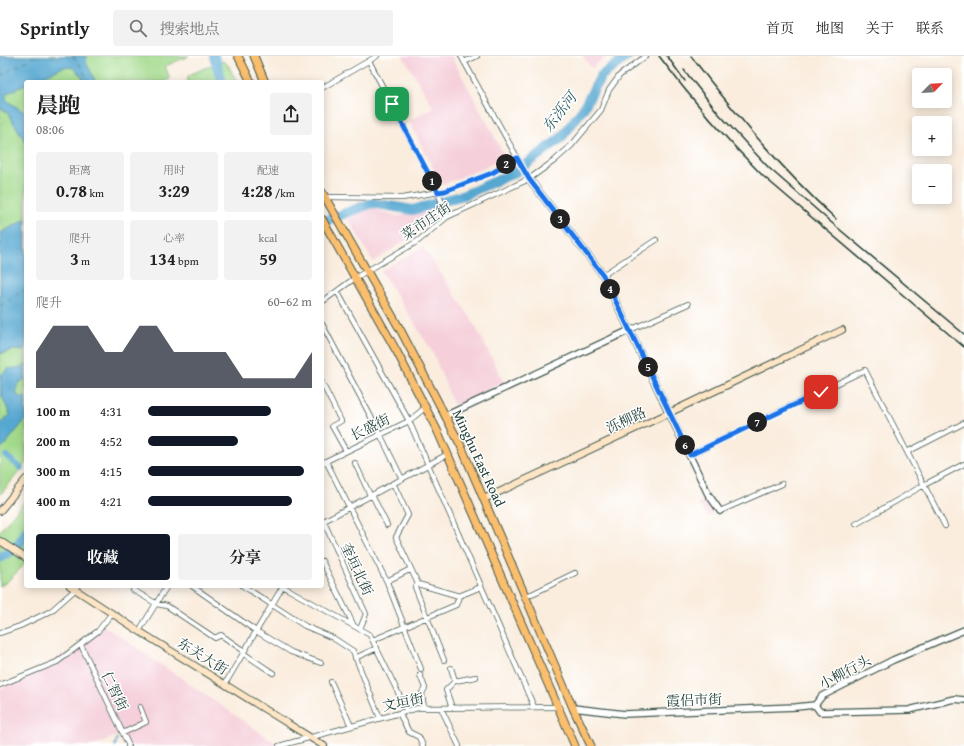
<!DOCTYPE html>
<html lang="zh">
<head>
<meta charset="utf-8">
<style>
	body { margin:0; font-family:"Gentium Book Plus","Noto Serif SC",serif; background:#f2f2f2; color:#222; height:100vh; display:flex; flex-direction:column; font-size:15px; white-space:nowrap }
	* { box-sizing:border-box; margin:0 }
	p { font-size:13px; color:#767676 }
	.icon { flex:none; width:22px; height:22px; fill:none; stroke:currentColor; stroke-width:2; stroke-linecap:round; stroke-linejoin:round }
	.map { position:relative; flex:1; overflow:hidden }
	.details { position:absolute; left:24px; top:24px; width:300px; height:508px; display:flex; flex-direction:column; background:#fff; border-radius:4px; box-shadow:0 2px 10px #0003 }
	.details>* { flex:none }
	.needle { width:26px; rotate:66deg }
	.controls { position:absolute; left:912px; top:12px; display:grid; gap:8px }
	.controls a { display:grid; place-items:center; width:40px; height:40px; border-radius:4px; background:#fff; box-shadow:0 2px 10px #0003; font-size:20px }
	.pin { position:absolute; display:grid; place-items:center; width:34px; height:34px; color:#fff; margin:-17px; border-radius:8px; box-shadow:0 2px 6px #0006 }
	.km { position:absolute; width:20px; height:20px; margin:-10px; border-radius:50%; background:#222; color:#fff; font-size:11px; line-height:20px; text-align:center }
	.round { display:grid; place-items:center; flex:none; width:42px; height:42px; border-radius:4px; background:#f2f2f2 }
	.headline { display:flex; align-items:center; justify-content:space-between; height:68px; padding:0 12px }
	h1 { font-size:22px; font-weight:700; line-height:30px }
	.figures { display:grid; grid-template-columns:repeat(3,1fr); gap:6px; height:68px; padding:4px 12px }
	.figures div { display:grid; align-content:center; border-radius:4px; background:#f2f2f2; text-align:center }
	.figures b { font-size:17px; font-weight:700 }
	.figures small { font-size:11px; font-weight:400 }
	.figures p { font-size:11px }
	.chart { height:112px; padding:8px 12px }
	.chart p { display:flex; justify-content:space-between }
	.chart svg { width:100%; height:72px; margin-top:4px; fill:#111827; opacity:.7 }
	.cta { display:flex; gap:8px; margin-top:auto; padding:8px 12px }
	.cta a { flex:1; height:46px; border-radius:4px; background:#111827; color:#fff; font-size:16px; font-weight:700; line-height:46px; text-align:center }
	.cta a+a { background:#f2f2f2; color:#222 }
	ul { padding:0 12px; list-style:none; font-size:13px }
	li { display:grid; grid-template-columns:64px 48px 1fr; align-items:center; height:30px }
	li i { height:10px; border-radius:5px; background:#111827 }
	header { display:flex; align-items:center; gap:24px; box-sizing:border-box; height:56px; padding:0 20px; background:#fff; border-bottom:1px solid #e0e0e0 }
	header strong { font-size:19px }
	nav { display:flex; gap:22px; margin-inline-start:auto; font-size:14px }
	.search { width:280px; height:36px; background:#f2f2f2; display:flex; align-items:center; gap:10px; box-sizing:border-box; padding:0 14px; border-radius:4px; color:#767676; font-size:15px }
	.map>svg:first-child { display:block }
</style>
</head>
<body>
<header>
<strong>Sprintly</strong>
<div class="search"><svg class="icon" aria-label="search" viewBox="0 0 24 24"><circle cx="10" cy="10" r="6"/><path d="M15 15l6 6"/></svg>搜索地点</div>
<nav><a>首页</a><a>地图</a><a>关于</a><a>联系</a></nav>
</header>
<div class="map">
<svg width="964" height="690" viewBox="0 0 964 690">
	<rect width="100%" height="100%" fill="#fff"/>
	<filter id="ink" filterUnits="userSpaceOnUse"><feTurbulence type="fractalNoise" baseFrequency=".025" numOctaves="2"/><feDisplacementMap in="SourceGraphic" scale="8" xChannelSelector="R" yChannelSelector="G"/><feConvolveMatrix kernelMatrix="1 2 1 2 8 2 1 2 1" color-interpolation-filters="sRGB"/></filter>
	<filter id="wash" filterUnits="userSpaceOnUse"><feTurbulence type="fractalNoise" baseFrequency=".012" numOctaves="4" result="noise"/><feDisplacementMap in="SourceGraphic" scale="16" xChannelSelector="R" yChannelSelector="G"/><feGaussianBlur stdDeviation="0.9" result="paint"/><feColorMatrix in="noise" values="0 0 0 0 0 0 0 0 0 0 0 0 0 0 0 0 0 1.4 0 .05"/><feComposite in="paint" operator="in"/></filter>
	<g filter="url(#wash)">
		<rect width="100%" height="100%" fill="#faedde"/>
		<path fill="#f5cfda" d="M403 0H451L506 102 442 129 409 65 433 51Z
			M583 0H607L591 12Z
			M372 152 397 160 434 154 436 164 373 206 348 162Z
			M423 191 471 262 504 326 454 350 433 297 381 215Z
			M704 444 713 458 708 461 698 448Z
			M103 569 280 690H127L123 677 93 690H0V633L81 589Z"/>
		<path fill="#a2da8b" stroke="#608c60" d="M0 0H189L165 10 170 23 163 26H26V407L0 439Z
			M223 5 228 9 237 26H188L187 23 189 19 219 6Z
			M26 443V507L7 526 0 530V475Z"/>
		<path fill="#56a8d1" stroke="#3a7282" d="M0 0H86V6L96 26H84L82 21 74 12 64 11 31 26H26V28L6 38V44L26 57V87L7 56 0 52Z
			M26 163V295L13 294 0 298V177Z
			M26 308V322L17 329V340L26 341V363L4 390 0 393V368L10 359 1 338 0 318 1 319 7 313 22 311Z"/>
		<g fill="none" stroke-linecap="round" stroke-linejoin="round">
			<path stroke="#56a8d1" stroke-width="1.5" d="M115 690 117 682"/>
			<path stroke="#56a8d1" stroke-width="6" d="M6 400 21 412"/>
			<path stroke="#56a8d1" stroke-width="10" d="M214 0 222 26
				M322 166 372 147 413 154 464 139 516 116 561 82 583 53 601 20 628 0
				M0 502 16 492 26 475"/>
			<path stroke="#32626b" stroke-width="1" stroke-dasharray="5 4" stroke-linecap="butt" d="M73 0 82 12 89 26
				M0 20 35 0
				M0 250 26 233"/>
		</g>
	</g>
	<g filter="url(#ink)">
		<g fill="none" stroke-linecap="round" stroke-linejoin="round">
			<defs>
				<path id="minor" d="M461 0 529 123
					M369 5 438 136 447 161
					M464 6 477 0
					M322 32 377 0
					M325 141 402 142 445 135 491 117 517 102
					M603 219 656 184
					M337 235 409 365 534 651
					M322 246 355 222 418 185 447 161 529 123 554 105 571 90 601 54 609 34 620 19 646 0
					M322 268 380 378 402 423
					M630 274 688 248
					M322 327 341 365 332 370 346 395
					M907 396 964 367
					M690 399 865 314 945 470
					M326 405 387 526 421 613
					M322 407 409 365 426 351
					M355 407 370 439
					M393 427 408 459 396 481 418 528 459 540 481 531
					M372 439 387 469
					M720 455 782 428
					M323 464 366 558 360 573
					M322 466 448 398
					M856 468 924 429 964 408
					M322 505 354 570
					M387 525 411 513
					M418 528 415 531 444 604
					M135 530 133 534 157 548 167 550 215 582 221 579 244 595
					M192 530 256 575 291 596 321 607
					M243 530 305 570 333 582 353 595 380 662
					M282 530 370 579 407 655
					M526 540 534 537 575 517
					M139 575 167 530
					M0 577 20 570 51 555 76 533 77 530
					M373 584 456 549 459 540
					M81 589 128 688V690
					M243 597 273 617
					M355 602 377 592
					M451 612 455 625 446 634 452 652
					M420 619 425 632 422 637 424 652
					M455 625 476 621
					M331 626 351 670
					M225 628 283 530
					M0 629 57 606 98 575 112 557
					M441 652 459 690
					M399 657 409 676 419 681 423 690
					M123 677 146 666 140 651
					M279 690 418 652 559 651"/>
				<path id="tertiary" d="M529 123 603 219 708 438 720 455
					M445 360 630 274
					M964 574 893 604 822 640 815 649 820 656 909 654 954 643 964 644
					M573 652 625 658 796 651 815 649"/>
				<path id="secondary" d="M484 443 669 357 842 274
					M0 455 26 423
					M0 485 26 502
					M70 530 139 575 324 690"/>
				<path id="primary" d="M238 0 251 26
					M254 0 265 26
					M322 136 401 275 461 390 573 652 591 690
					M322 163 397 296 438 376 575 690"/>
			</defs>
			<use href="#minor" stroke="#40574e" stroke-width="6"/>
			<use href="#tertiary" stroke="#40574e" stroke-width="8"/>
			<use href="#secondary" stroke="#40574e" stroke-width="8"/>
			<use href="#primary" stroke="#40574e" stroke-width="9"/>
			<use href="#minor" stroke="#fff" stroke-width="4.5"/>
			<use href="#tertiary" stroke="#fff" stroke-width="5.5"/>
			<use href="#secondary" stroke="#fde5c5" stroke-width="6"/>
			<use href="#primary" stroke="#fabe6d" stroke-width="7"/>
			<path stroke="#1f3d34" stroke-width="1.5" d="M659 0C691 43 725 82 763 120L964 291
				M667 0 685 25
				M691 0C735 58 782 114 836 163
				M684 14 719 58 769 112 826 162 964 278"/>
		</g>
	</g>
	<g fill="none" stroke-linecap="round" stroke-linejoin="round" filter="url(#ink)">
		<defs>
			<path id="route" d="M392 48 438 136 445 135 492 117 517 102 529 123 603 219 690 399 821 336"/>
		</defs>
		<use href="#route" stroke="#fff" stroke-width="8"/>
		<use href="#route" stroke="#1a73e8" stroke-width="5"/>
	</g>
	<g text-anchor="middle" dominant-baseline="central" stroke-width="3" stroke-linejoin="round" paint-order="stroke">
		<g font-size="14" fill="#1f3d34" stroke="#fff">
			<text transform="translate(426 165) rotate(-34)">菜市庄街</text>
			<text transform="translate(626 364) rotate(-25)">泺柳路</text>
			<text transform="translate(370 371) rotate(-26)">长盛街</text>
			<text transform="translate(479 402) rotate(65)">Minghu East Road</text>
			<text transform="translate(357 513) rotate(65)">奎垣北街</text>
			<text transform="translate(203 600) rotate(32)">东关大街</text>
			<text transform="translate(845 616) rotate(-28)">小柳行头</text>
			<text transform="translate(115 635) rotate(64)">仁智街</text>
			<text transform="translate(694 644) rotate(-2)">霞侣市街</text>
			<text transform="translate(403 646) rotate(-11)">文垣街</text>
		</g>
		<g font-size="15" font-style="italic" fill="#32626b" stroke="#fff">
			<text transform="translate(559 56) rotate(-52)">东泺河</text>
		</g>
	</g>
</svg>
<div class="controls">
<a><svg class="needle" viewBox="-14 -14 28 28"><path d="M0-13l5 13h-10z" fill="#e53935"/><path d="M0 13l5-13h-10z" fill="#767676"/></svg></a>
<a>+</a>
<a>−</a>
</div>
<div class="pin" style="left:392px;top:48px;background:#1e9e55"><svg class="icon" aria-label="arrive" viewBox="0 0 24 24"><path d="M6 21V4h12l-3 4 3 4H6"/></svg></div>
<div class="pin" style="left:821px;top:336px;background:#d93025"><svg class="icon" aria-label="check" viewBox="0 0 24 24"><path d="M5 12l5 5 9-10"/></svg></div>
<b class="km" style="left:432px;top:125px">1</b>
<b class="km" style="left:506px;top:108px">2</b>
<b class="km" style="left:560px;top:163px">3</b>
<b class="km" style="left:610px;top:233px">4</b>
<b class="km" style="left:648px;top:311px">5</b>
<b class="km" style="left:685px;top:389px">6</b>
<b class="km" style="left:757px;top:366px">7</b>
<section class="details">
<div class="headline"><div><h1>晨跑</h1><p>08:06</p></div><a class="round"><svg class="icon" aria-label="share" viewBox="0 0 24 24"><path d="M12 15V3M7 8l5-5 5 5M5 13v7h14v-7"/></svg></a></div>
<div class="figures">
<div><p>距离</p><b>0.78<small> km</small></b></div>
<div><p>用时</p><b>3:29</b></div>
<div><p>配速</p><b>4:28<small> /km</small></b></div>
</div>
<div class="figures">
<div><p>爬升</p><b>3<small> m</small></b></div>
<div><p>心率</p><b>134<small> bpm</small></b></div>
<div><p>kcal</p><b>59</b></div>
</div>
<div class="chart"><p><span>爬升</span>60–62 m</p>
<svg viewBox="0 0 160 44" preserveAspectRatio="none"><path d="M0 44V22L10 6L20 6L30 6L40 22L50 22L60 6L70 6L80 22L90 22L100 22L110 22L120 38L130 38L140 38L150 38L160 22V44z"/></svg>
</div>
<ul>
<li><b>100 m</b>4:31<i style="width:75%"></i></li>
<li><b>200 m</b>4:52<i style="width:55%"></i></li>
<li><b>300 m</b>4:15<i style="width:95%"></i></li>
<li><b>400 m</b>4:21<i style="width:88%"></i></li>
</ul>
<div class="cta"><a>收藏</a><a>分享</a></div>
</section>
</div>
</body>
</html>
